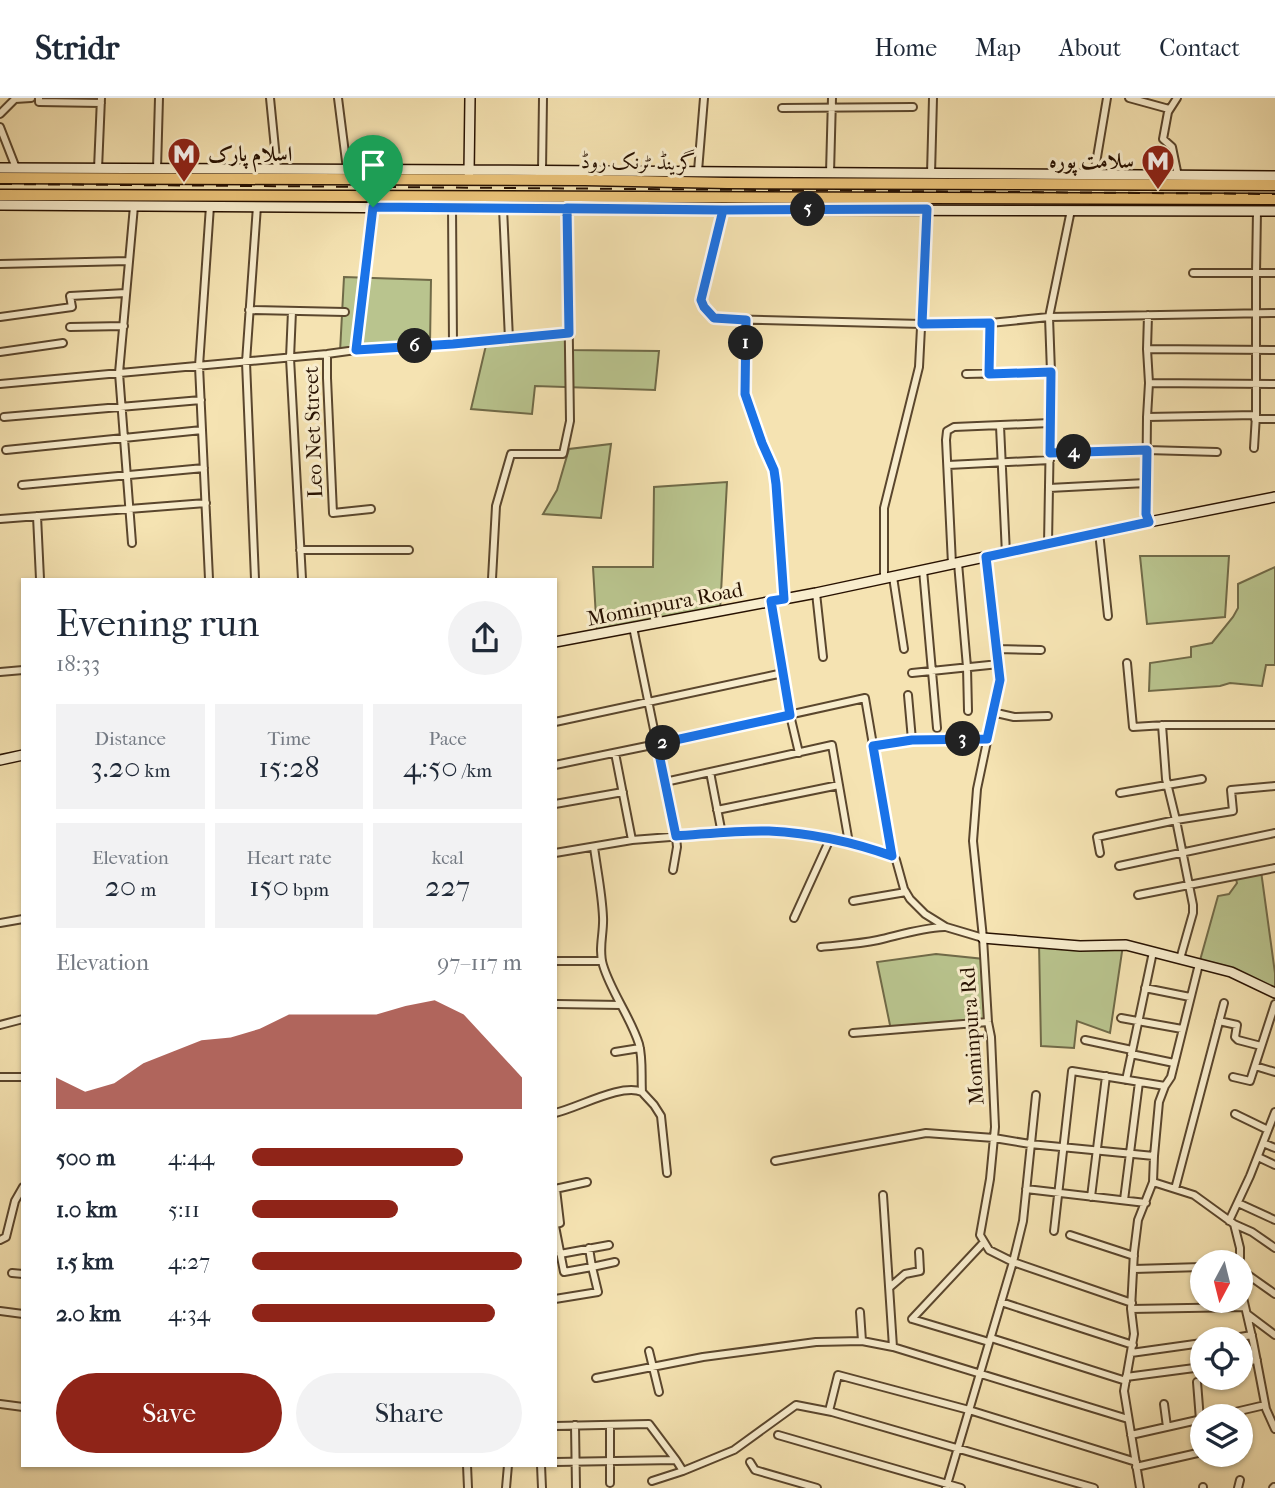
<!DOCTYPE html>
<html lang="en">
<head>
<meta charset="utf-8">
<style>
	body { margin:0; font-family:"IM FELL French Canon",Amiri,serif; background:#f2f2f3; color:#1f2937; height:100vh; display:flex; flex-direction:column; font-size:26px; white-space:nowrap }
	* { box-sizing:border-box; margin:0 }
	p { font-size:23px; color:#747a83 }
	.icon { flex:none; width:38px; height:38px; fill:none; stroke:currentColor; stroke-width:2; stroke-linecap:round; stroke-linejoin:round }
	.map { position:relative; flex:1; overflow:hidden }
	.details { position:absolute; left:21px; top:480px; width:536px; height:889px; display:flex; flex-direction:column; background:#fff; border-radius:0px; box-shadow:0 2px 5px #0004 }
	.details>* { flex:none }
	.needle { width:46px; rotate:187deg }
	.controls { position:absolute; left:1190px; top:1152px; display:grid; gap:14px }
	.controls a { display:grid; place-items:center; width:63px; height:63px; border-radius:50%; background:#fff; box-shadow:0 2px 5px #0004; font-size:35px }
	.pin { position:absolute; display:grid; place-items:center; width:60px; height:60px; color:#fff; margin:-72px -30px; border-radius:50% 50% 50% 0; rotate:-45deg; box-shadow:0 0 7px #0007 }
	.pin .icon { rotate:45deg }
	.km { position:absolute; width:35px; height:35px; margin:-18px; border-radius:50%; background:#222; color:#fff; font-size:19px; line-height:35px; text-align:center }
	.round { display:grid; place-items:center; flex:none; width:74px; height:74px; border-radius:37px; background:#f2f2f3 }
	.overview { display:flex; align-items:center; justify-content:space-between; height:119px; padding:0 35px }
	h1 { font-size:38px; font-weight:600; line-height:52px }
	.stats { display:grid; grid-template-columns:repeat(3,1fr); gap:10px; height:119px; padding:7px 35px }
	.stats div { display:grid; align-content:center; border-radius:0px; background:#f2f2f3; text-align:center }
	.stats b { font-size:30px; font-weight:600 }
	.stats small { font-size:19px; font-weight:400 }
	.stats p { font-size:19px }
	.chart { height:196px; padding:14px 35px }
	.chart p { display:flex; justify-content:space-between }
	.chart svg { width:100%; height:126px; margin-top:7px; fill:#8f2418; opacity:.7 }
	.primary-button { display:flex; gap:14px; margin-top:auto; padding:14px 35px }
	.primary-button a { flex:1; height:80px; border-radius:42px; background:#8f2418; color:#fff; font-size:28px; font-weight:600; line-height:80px; text-align:center }
	.primary-button a+a { background:#f2f2f3; color:#1f2937 }
	ul { padding:0 35px; list-style:none; font-size:23px }
	li { display:grid; grid-template-columns:112px 84px 1fr; align-items:center; height:52px }
	li i { height:18px; border-radius:9px; background:#8f2418 }
	header { display:flex; align-items:center; gap:42px; box-sizing:border-box; height:98px; padding:0 35px; background:#fff; border-bottom:2px solid #e0e1e3 }
	header strong { font-size:33px }
	nav { display:flex; gap:38px; margin-inline-start:auto; font-size:24px }
	.map>svg:first-child { display:block }
</style>
</head>
<body>
<header>
<strong>Stridr</strong>
<nav><a>Home</a><a>Map</a><a>About</a><a>Contact</a></nav>
</header>
<div class="map">
<svg width="1275" height="1390" viewBox="0 0 1275 1390">
	<rect width="100%" height="100%" fill="#f5e3b2"/>
	<filter id="stains"><feTurbulence type="fractalNoise" baseFrequency=".00286" numOctaves="4"/><feColorMatrix values="0 0 0 0 .2 0 0 0 0 .09 0 0 0 0 .02 0 0 0 .5 -.17"/></filter>
	<radialGradient id="worn" r=".72"><stop offset=".6" stop-color="#630" stop-opacity="0"/><stop offset="1" stop-color="#630" stop-opacity=".3"/></radialGradient>
	<path fill="#b9c48e" stroke="#706a48" stroke-width="2" d="M344 179 431 182 430 247 340 254Z
		M569 235V252L659 253 655 292 535 288 532 316 471 311 487 243Z
		M611 346 601 420 543 416 557 392 569 351Z
		M727 384 720 513 597 536 593 469H653L654 389Z
		M1140 458H1229L1225 519 1147 526Z
		M1275 469V567H1266L1262 588 1230 585 1220 588 1149 593 1150 565 1191 559V549L1212 545 1233 519 1238 510V486Z
		M1261 773 1275 875V895L1199 866 1218 798 1229 796 1237 785 1235 778Z
		M1039 845 1123 847 1110 935 1077 923 1074 950 1041 948Z
		M936 856 984 861 988 924 891 932 877 864Z"/>
	<g fill="none" stroke-linecap="round" stroke-linejoin="round">
		<defs>
			<path id="street" d="M39 0V4L101 5
				M270 0 277 71
				M338 0 347 71
				M1129 0 1169 11
				M1177 0 1168 14 1163 41 1172 49 1178 78
				M782 10 913 9
				M0 16 15 1 31 0
				M0 29 16 70
				M98 71 101 0
				M157 71 159 0
				M542 72 543 0
				M698 73 704 0
				M830 75 832 0
				M931 76 933 0
				M1094 77 1107 0
				M452 109 453 246
				M503 110 509 241
				M723 112 701 202C704 212 710 219 720 221L922 226 990 225 1049 219 1275 215
				M0 166 129 163
				M1193 175H1256L1257 113
				M249 212 345 214
				M292 213 290 260 302 481
				M1148 217 1147 251 1149 285 1147 319 1146 416 1149 424
				M0 219 72 209 70 198 126 195
				M746 222 745 296 762 345 774 372 784 501
				M70 229 124 228
				M1147 251 1275 252
				M356 252 373 109
				M0 254 63 245
				M327 256V280L333 415 371 411
				M966 276 1051 274
				M989 276 990 225
				M1149 285 1275 286
				M0 286 327 256 356 252 453 246 569 235
				M4 319 201 302
				M1147 319 1256 317
				M1255 321H1275
				M1000 328 1006 456
				M1254 350 1256 317V175H1275
				M6 352 202 332
				M1050 355 1147 352 1217 354
				M948 367 1050 362
				M22 387 204 370
				M1049 390 1146 385
				M37 418 40 481
				M0 421 206 405
				M1099 434 1108 518
				M132 445 119 275 134 108
				M1048 446 1051 274 1049 219 1071 112
				M300 452H409
				M958 465 967 569 968 613
				M952 466 946 342 947 333 954 329 1050 325
				M923 472 937 630
				M893 479 904 551
				M884 480V410L919 269 927 111
				M209 481 199 268 210 108
				M255 481 246 264 257 108
				M492 481 496 408 511 356H563L570 323 567 110
				M816 495 823 559
				M771 503 790 617 799 655
				M633 529 676 739 677 749 673 772
				M997 551 1041 552
				M1127 565 1133 629 1165 627H1275
				M0 574 23 572
				M912 575 999 566
				M908 597 912 642
				M992 614 1014 619 1048 618
				M555 624 783 575
				M1162 627 1166 681 1176 722 1193 807V815L1180 861
				M873 648 912 642 987 641
				M615 655 632 742
				M555 667 657 646 865 600 892 758
				M710 674 722 736
				M665 684 832 647 849 745
				M1120 695 1202 681
				M555 706 623 694
				M717 712 839 687
				M594 749C597 772 602 795 603 819 604 835 598 851 603 867 611 894 630 918 639 946 643 961 641 978 642 994L654 1007 661 1018 667 1075
				M555 755 632 742 696 737 766 733 801 736 830 741 873 751 892 758 896 762 904 791 910 801 925 816 946 829 983 840
				M1100 755 1097 739 1176 722 1233 713 1231 692 1275 688
				M1119 768 1275 735
				M1138 797 1275 770
				M853 803 906 794
				M794 820 830 741
				M0 825 23 821
				M821 849C840 847 859 846 878 842 900 837 921 830 944 829
				M555 863H602
				M1145 890 1190 899
				M557 906 621 907
				M1121 920 1182 931
				M1219 923 1237 927 1235 939 1238 942 1261 948
				M0 927 23 921
				M853 935 988 924
				M1085 942 1132 952
				M615 954 640 950
				M1131 956 1174 965
				M1255 968 1275 974
				M0 979H23
				M1233 979 1250 983 1275 906
				M1126 982 1153 854
				M1165 988 1171 979 1199 866
				M1036 997 1023 1123 1013 1164 1132 1205
				M555 1015C578 1010 621 985 642 994
				M1235 1016 1268 1032
				M1263 1045 1275 1050
				M1258 1059 1275 1067
				M775 1063 926 1035 994 1040 1030 1046 1154 1058 1153 1084 1194 1097 1234 1126 1240 1150V1164
				M555 1091 587 1084
				M1026 1091 1146 1105
				M1175 1091 1224 905
				M883 1097 893 1249
				M1091 1099 1106 978
				M1124 1102 1139 984
				M1238 1105 1275 1122
				M1229 1123 1250 1078 1275 1014
				M555 1126 560 1125 556 1091
				M1234 1126 1252 1134 1275 1150
				M555 1128 564 1174 592 1169 598 1194 555 1201
				M1054 1133 1072 973 1165 988 1159 1004 1154 1058
				M1070 1137 1134 1158
				M0 1142 6 1139 15 1103 23 1089
				M984 1144 912 1221 989 1244
				M589 1150 592 1169 615 1164
				M560 1156 609 1147
				M1134 1171 1202 1169
				M1241 1172 1275 1196
				M12 1175 23 1176
				M890 1189 905 1176 920 1173 919 1154
				M1241 1191 1253 1243 1266 1311 1275 1331
				M1001 1204 1133 1247
				M1131 1211 1245 1209
				M0 1213 23 1216
				M860 1214 862 1243
				M1247 1216 1275 1237
				M991 1240 1126 1283
				M1228 1241 1252 1237
				M649 1253 659 1294
				M1131 1255 1202 1245
				M1241 1264 1257 1262
				M1126 1279 1202 1269
				M596 1280 703 1259 816 1244 862 1243 893 1249 1128 1321
				M1197 1284 1200 1322
				M0 1306 23 1309
				M1164 1306 1167 1329
				M829 1313 838 1277 969 1312 1136 1364
				M1218 1318 1265 1307
				M575 1327 576 1390
				M610 1327V1385
				M555 1328 649 1326 676 1362
				M778 1337 961 1390
				M1131 1337 1202 1321
				M555 1364 676 1362 683 1373 734 1352 796 1307 832 1314 1094 1390
				M750 1364 755 1372 817 1390
				M467 1367 468 1390
				M541 1367 542 1390
				M1136 1369 1202 1354
				M652 1383 683 1373
				M506 1390 508 1367
				M946 1390 1013 1164 989 1152 980 1137 990 1081 995 1029 991 939 988 924 983 840 973 743 977 691 1000 582 986 459
				M1140 1390 1124 1293 1134 1236 1131 1211 1134 1154 1138 1122 1153 1084
				M1203 1390V1389
				M1238 1390 1240 1382
				M1273 1390 1274 1389"/>
			<path id="secondary" d="M0 70 469 72 1275 78
				M469 75 470 0
				M0 107 723 112 1275 113
				M555 544 816 495 1149 424 1275 399
				M0 662 23 657
				M983 840 1080 848 1126 847 1231 874 1275 895"/>
			<path id="primary" d="M0 80 585 82 727 85 1275 87
				M0 97 1275 101"/>
		</defs>
		<use href="#street" stroke="#5a462d" stroke-width="10"/>
		<use href="#secondary" stroke="#271101" stroke-width="12"/>
		<use href="#primary" stroke="#271101" stroke-width="13"/>
		<use href="#street" stroke="#f8edcd" stroke-width="6"/>
		<use href="#secondary" stroke="#f8edcd" stroke-width="9"/>
		<use href="#primary" stroke="#eac279" stroke-width="10"/>
		<path stroke="#271101" stroke-width="2" stroke-dasharray="12 12" stroke-linecap="butt" d="M0 86 1275 96"/>
	</g>
	<g fill="none" stroke-linecap="round" stroke-linejoin="round">
		<defs>
			<path id="route" d="M373 109C489 109 606 110 723 112L701 202 704 209 714 220 746 222 745 296 762 345 774 372 776 386 784 501 771 503 790 617 657 646 676 738C706 736 739 732 769 733 810 735 853 744 892 758L873 648 912 642 987 641 1000 582 986 459 1149 424 1146 416 1147 352 1050 355 1051 274 989 276 990 225 922 226 927 111 723 112 567 110 569 235 453 246 356 252 373 109"/>
		</defs>
		<use href="#route" stroke="#fff" stroke-width="14"/>
		<use href="#route" stroke="#1a73e8" stroke-width="9"/>
	</g>
	<defs>
		<symbol id="metro-pin" viewBox="-11 -11 22 30"><path d="M0 17L-7.5 6A9.5 9.5 0 1 1 7.5 6Z" fill="#8f2418" stroke="#f8edcd"/><path d="M-5.5 5V-5H-3L0 0L3-5H5.5V5H3V-.5L0 4L-3-.5V5Z" fill="#fff"/></symbol>
	</defs>
	<g fill-rule="evenodd">
		<use href="#metro-pin" x="165" y="37" width="38" height="52"/>
		<use href="#metro-pin" x="1139" y="44" width="38" height="52"/>
	</g>
	<g text-anchor="middle" dominant-baseline="central" stroke-width="6" stroke-linejoin="round" paint-order="stroke">
		<g font-size="21" font-weight="bold" fill="#271101" stroke="#f8edcd" text-anchor="start">
			<text x="208" y="56">اسلام پارک</text>
			<text x="1134" y="63" text-anchor="end">سلامت پورہ</text>
		</g>
		<g font-size="21" fill="#271101" stroke="#f8edcd">
			<text transform="translate(638 64) rotate(1)">گرینڈ ٹرنک روڈ</text>
			<text transform="translate(313 334) rotate(-92)">Leo Net Street</text>
			<text transform="translate(665 506) rotate(-11)">Mominpura Road</text>
			<text transform="translate(972 938) rotate(-94)">Mominpura Rd</text>
		</g>
	</g>
	<rect width="100%" height="100%" filter="url(#stains)"/>
	<rect width="100%" height="100%" fill="url(#worn)"/>
</svg>
<div class="controls">
<a><svg class="needle" viewBox="-14 -14 28 28"><path d="M0-13l5 13h-10z" fill="#e53935"/><path d="M0 13l5-13h-10z" fill="#747a83"/></svg></a>
<a><svg class="icon" aria-label="locate" viewBox="0 0 24 24"><circle cx="12" cy="12" r="6"/><path d="M12 2v4M12 18v4M2 12h4M18 12h4"/></svg></a>
<a><svg class="icon" aria-label="layers" viewBox="0 0 24 24"><path d="M12 4l9 5-9 5-9-5zM3 14l9 5 9-5"/></svg></a>
</div>
<div class="pin" style="left:373px;top:109px;background:#1e9e55"><svg class="icon" aria-label="arrive" viewBox="0 0 24 24"><path d="M6 21V4h12l-3 4 3 4H6"/></svg></div>
<b class="km" style="left:746px;top:245px">1</b>
<b class="km" style="left:663px;top:645px">2</b>
<b class="km" style="left:963px;top:641px">3</b>
<b class="km" style="left:1074px;top:354px">4</b>
<b class="km" style="left:808px;top:111px">5</b>
<b class="km" style="left:415px;top:248px">6</b>
<section class="details">
<div class="overview"><div><h1>Evening run</h1><p>18:33</p></div><a class="round"><svg class="icon" aria-label="share" viewBox="0 0 24 24"><path d="M12 15V3M7 8l5-5 5 5M5 13v7h14v-7"/></svg></a></div>
<div class="stats">
<div><p>Distance</p><b>3.20<small> km</small></b></div>
<div><p>Time</p><b>15:28</b></div>
<div><p>Pace</p><b>4:50<small> /km</small></b></div>
</div>
<div class="stats">
<div><p>Elevation</p><b>20<small> m</small></b></div>
<div><p>Heart rate</p><b>150<small> bpm</small></b></div>
<div><p>kcal</p><b>227</b></div>
</div>
<div class="chart"><p><span>Elevation</span>97–117 m</p>
<svg viewBox="0 0 160 44" preserveAspectRatio="none"><path d="M0 44V33L10 38L20 35L30 28L40 24L50 20L60 19L70 16L80 11L90 11L100 11L110 11L120 8L130 6L140 11L150 22L160 33V44z"/></svg>
</div>
<ul>
<li><b>500 m</b>4:44<i style="width:78%"></i></li>
<li><b>1.0 km</b>5:11<i style="width:54%"></i></li>
<li><b>1.5 km</b>4:27<i style="width:100%"></i></li>
<li><b>2.0 km</b>4:34<i style="width:90%"></i></li>
</ul>
<div class="primary-button"><a>Save</a><a>Share</a></div>
</section>
</div>
</body>
</html>
